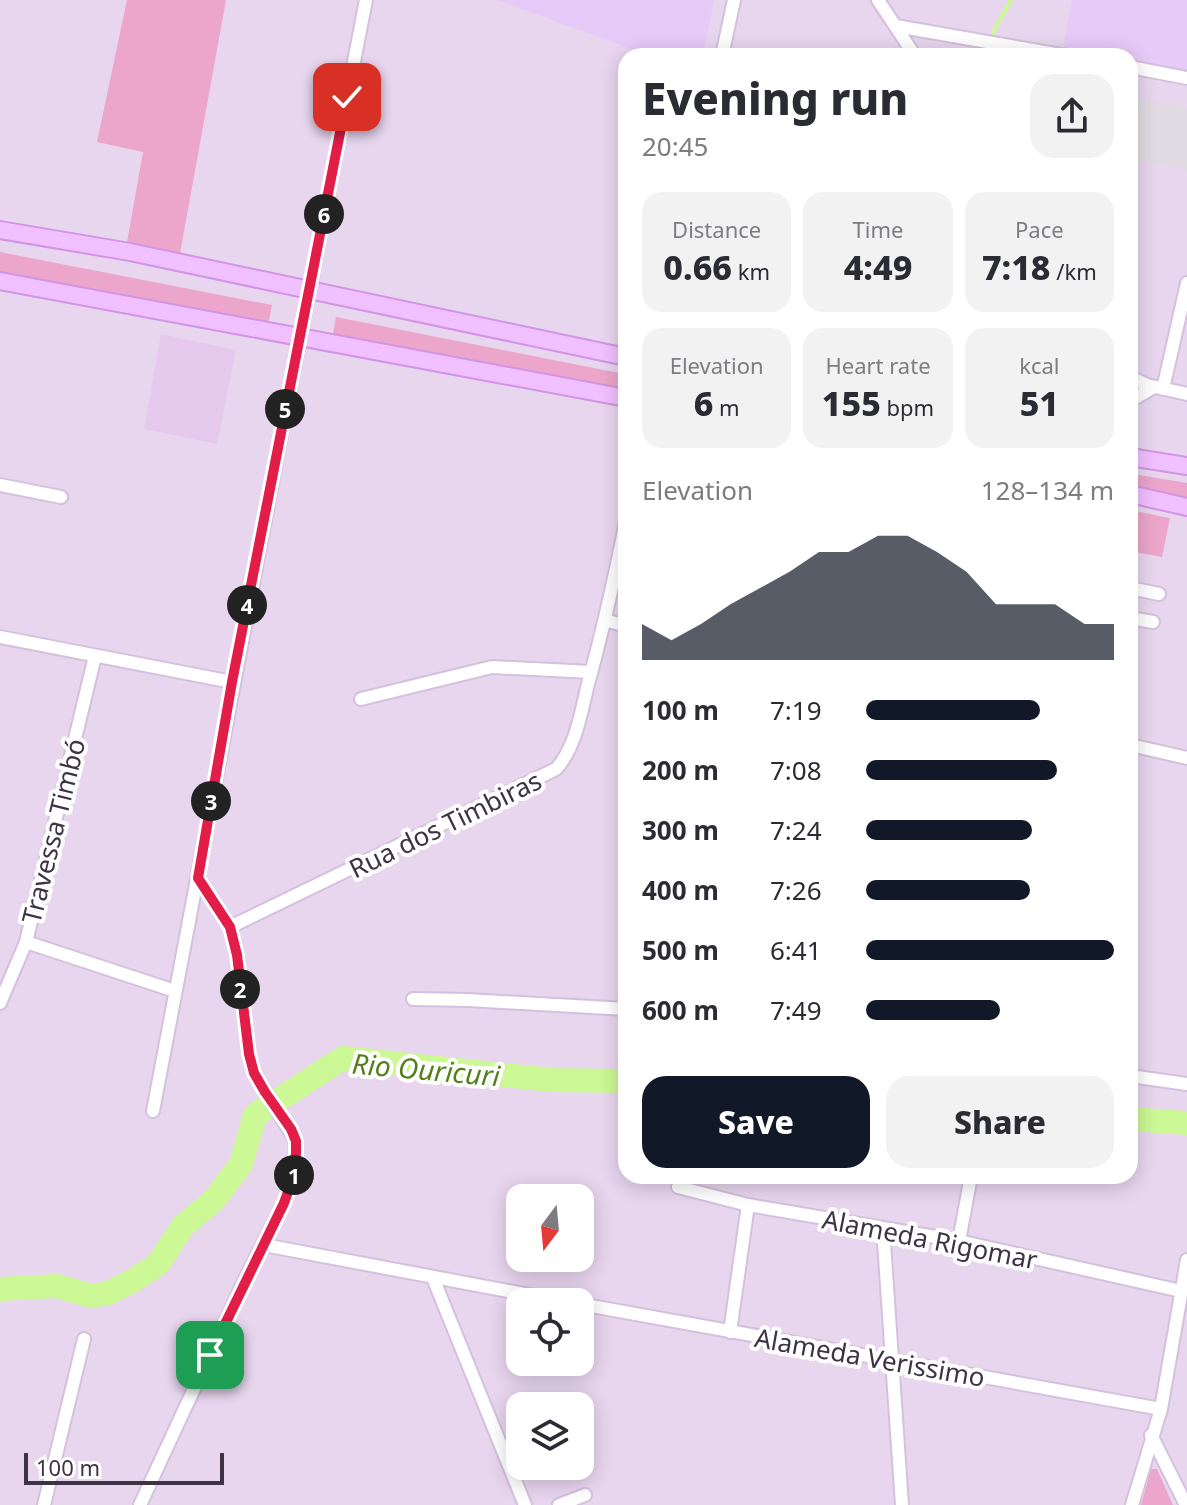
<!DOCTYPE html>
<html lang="en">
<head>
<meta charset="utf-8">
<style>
	body { margin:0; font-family:"Noto Sans",sans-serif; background:#f2f2f3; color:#2b2b33; height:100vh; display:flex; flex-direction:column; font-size:30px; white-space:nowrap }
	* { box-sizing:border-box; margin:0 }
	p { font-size:26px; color:#7c7c81 }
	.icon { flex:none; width:44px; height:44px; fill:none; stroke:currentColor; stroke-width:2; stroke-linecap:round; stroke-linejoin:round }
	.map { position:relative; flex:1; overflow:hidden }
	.details { position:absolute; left:618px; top:48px; width:520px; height:1136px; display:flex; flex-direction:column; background:#fff; border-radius:24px; box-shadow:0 4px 20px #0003 }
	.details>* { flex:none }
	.needle { width:52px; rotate:196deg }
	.controls { position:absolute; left:506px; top:1184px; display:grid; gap:16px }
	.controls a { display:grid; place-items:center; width:88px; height:88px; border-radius:16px; background:#fff; box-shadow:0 4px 20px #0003; font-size:40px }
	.scale { position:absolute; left:24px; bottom:20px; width:200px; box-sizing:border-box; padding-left:8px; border:4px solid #3e3245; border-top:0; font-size:22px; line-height:28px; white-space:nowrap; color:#3e3245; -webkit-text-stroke:6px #fff; paint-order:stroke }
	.pin { position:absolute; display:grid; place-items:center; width:68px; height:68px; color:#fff; margin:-34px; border-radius:16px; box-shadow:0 4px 12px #0006 }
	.km { position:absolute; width:40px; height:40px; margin:-20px; border-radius:50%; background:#222; color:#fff; font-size:22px; line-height:40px; text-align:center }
	.round { display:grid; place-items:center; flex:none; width:84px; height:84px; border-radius:24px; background:#f2f2f3 }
	.summary { display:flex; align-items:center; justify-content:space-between; height:136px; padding:0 24px }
	h1 { font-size:44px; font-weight:800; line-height:60px }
	.metrics { display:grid; grid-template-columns:repeat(3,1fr); gap:12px; height:136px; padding:8px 24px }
	.metrics div { display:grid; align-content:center; border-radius:20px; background:#f2f2f3; text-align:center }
	.metrics b { font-size:34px; font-weight:800 }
	.metrics small { font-size:22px; font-weight:400 }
	.metrics p { font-size:22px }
	.chart { height:224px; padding:16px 24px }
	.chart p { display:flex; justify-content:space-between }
	.chart svg { width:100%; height:144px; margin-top:8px; fill:#111827; opacity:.7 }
	.cta { display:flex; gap:16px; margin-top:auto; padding:16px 24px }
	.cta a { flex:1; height:92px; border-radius:24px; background:#111827; color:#fff; font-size:32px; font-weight:800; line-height:92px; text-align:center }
	.cta a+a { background:#f2f2f3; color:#2b2b33 }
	ul { padding:0 24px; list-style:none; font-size:26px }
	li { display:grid; grid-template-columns:128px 96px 1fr; align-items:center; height:60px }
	li i { height:20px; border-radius:10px; background:#111827 }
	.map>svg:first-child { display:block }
</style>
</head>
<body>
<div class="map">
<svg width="1187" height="1505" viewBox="0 0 1187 1505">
	<rect width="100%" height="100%" fill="#eee2f3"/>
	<path fill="#e8d6ef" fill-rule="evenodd" d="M0 0H1187V1505H0ZM626 56H1130V1176H626ZM520 1198H580V1258H520ZM520 1302H580V1362H520ZM520 1406H580V1466H520Z"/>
	<path fill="#e6caf8" d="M497 0H714L703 56H651Z
		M1072 0H1187V72L1130 61V56H1105L1063 48Z"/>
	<path fill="#e5caee" d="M161 334 236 350 217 444 144 429Z"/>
	<path fill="#eca6cb" d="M127 0H226L179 259 126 248 143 152 97 142Z
		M0 252 272 305 268 326 0 273Z
		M336 317 619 373 616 394 332 339Z
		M1133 474 1187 483V504L1130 493Z
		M1130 510 1170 518 1162 557 1130 551Z
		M1151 1469H1157L1173 1505H1141Z"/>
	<path fill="#e0dbe3" d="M1133 97 1187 107V171L1130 159V114Z"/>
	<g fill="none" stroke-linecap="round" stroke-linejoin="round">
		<path stroke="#cdf896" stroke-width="4" d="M988 56 995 28 1011 0"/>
		<path stroke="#cdf896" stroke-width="24" d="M1130 1119 1187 1123
			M0 1289 57 1286 91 1296 108 1293 132 1281 158 1264 183 1226 214 1200 241 1164 255 1115 343 1058 552 1080 626 1081"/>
		<defs>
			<path id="street" d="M878 0 915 56
				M896 26 1067 56
				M722 56 734 0
				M1130 67 1187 78
				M1130 377 1147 385 1187 394
				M1163 389 1187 283
				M1130 401 1154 387
				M0 485 61 497
				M1130 588 1159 594
				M1130 618 1153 622
				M605 620 626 626
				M0 637 232 682
				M361 699 492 667 591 672
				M1130 745 1187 758
				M230 927 556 769C576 747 581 712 588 684 603 630 615 576 626 521
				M26 942 175 991
				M413 999 468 1000 626 1009
				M0 1003 26 942 95 656
				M1130 1076 1187 1084
				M153 1111C222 740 293 370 366 0
				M678 1187 748 1205 959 1241 1181 1291
				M883 1228 902 1505
				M959 1241 971 1176
				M264 1245 567 1302
				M433 1278 525 1505
				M580 1304 1161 1409
				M730 1332 748 1205
				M1151 1435 1186 1505
				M44 1505 84 1339
				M140 1505 246 1277 284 1203 295 1167 296 1141 254 1073 249 1054 237 955 230 927 198 878
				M559 1505 585 1495
				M1132 1505 1161 1409 1187 1260"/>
			<path id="secondary" d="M0 230 130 252 626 357
				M0 281 626 398
				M1130 457 1187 466
				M1130 494 1187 507"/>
		</defs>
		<use href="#street" stroke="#d4c1dd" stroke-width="16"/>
		<use href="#secondary" stroke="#d294e5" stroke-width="20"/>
		<use href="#street" stroke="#fff" stroke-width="12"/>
		<use href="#secondary" stroke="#f1c0ff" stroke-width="16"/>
	</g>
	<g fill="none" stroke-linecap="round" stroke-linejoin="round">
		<defs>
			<path id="route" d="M210 1355 284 1203 293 1178 296 1153V1141L291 1129 265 1092 254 1073 249 1054 237 955 230 927 198 878 232 682 347 97"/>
		</defs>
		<use href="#route" stroke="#fff" stroke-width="16"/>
		<use href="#route" stroke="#e11d48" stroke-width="10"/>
	</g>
	<g text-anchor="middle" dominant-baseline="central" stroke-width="8" stroke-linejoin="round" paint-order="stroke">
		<g font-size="26" fill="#3e3245" stroke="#fff">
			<text transform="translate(445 824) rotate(-26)">Rua dos Timbiras</text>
			<text transform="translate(53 831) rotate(-76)">Travessa Timbó</text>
			<text transform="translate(930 1239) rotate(11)">Alameda Rigomar</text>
			<text transform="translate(870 1357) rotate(10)">Alameda Verissimo</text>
		</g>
		<g font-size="28" font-style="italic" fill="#53801b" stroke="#fff">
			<text transform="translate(426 1069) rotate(5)">Rio Ouricuri</text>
		</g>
	</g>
</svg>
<div class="controls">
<a><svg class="needle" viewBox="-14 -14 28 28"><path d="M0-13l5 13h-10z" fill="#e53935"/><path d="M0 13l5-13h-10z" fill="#7c7c81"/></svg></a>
<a><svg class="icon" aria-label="locate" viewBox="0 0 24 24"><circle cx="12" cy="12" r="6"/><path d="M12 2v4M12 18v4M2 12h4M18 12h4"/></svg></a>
<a><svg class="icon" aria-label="layers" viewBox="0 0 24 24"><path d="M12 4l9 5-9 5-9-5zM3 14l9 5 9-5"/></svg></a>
</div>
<div class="scale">100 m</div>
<div class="pin" style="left:210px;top:1355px;background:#1e9e55"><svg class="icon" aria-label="arrive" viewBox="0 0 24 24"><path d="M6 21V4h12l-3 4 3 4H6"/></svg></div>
<div class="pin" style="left:347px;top:97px;background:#d93025"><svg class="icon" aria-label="check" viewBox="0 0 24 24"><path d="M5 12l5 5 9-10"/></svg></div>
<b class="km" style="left:294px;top:1175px">1</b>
<b class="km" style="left:240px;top:989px">2</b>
<b class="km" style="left:211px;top:801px">3</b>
<b class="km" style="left:247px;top:605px">4</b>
<b class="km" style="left:285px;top:409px">5</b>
<b class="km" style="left:324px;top:214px">6</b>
<section class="details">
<div class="summary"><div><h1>Evening run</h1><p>20:45</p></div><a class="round"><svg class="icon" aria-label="share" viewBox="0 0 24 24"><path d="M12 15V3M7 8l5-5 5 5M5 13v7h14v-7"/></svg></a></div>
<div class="metrics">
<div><p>Distance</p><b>0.66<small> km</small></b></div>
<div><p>Time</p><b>4:49</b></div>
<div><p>Pace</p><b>7:18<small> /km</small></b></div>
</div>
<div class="metrics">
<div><p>Elevation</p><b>6<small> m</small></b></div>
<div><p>Heart rate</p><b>155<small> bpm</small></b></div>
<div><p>kcal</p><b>51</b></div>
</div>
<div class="chart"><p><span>Elevation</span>128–134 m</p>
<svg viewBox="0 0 160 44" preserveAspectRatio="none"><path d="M0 44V33L10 38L20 33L30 27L40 22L50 17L60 11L70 11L80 6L90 6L100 11L110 17L120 27L130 27L140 27L150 33L160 33V44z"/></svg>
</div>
<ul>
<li><b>100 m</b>7:19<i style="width:70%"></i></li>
<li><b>200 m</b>7:08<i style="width:77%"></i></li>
<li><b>300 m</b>7:24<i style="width:67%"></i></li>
<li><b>400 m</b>7:26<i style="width:66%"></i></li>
<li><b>500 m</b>6:41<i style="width:100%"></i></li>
<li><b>600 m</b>7:49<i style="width:54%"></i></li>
</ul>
<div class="cta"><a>Save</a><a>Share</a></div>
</section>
</div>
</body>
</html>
